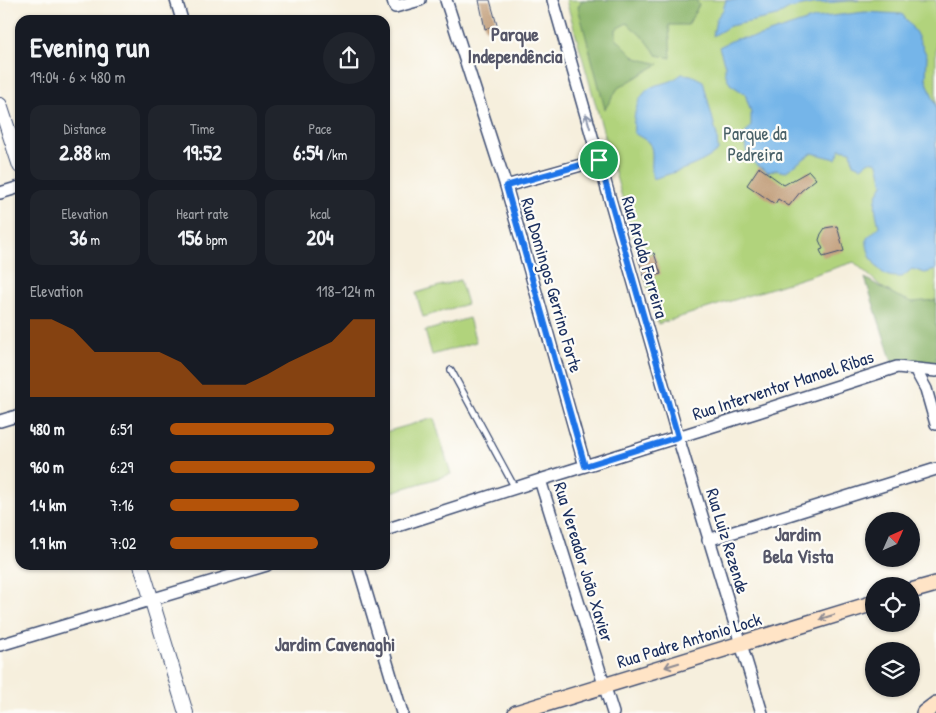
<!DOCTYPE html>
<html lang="en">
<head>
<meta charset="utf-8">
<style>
	body { margin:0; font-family:"Patrick Hand",sans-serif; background:#20242c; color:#f1f3f6; height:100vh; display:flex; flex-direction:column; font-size:19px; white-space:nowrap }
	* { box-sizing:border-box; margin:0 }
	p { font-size:16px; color:#9ea1a6 }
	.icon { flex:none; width:28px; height:28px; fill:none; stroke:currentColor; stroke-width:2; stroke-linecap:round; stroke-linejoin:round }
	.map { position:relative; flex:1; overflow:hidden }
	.drawer { position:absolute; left:15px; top:15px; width:375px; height:555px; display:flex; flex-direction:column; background:#171b24; border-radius:15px; box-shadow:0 1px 4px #0004 }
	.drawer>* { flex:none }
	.needle { width:32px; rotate:45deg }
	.fabs { position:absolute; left:865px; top:512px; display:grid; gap:10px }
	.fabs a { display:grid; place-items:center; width:55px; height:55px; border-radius:50%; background:#171b24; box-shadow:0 1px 4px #0004; font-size:25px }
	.pin { position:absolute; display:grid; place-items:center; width:42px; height:42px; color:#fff; margin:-21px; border:2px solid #fff; border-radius:50%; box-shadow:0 1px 5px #0007 }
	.round { display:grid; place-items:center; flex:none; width:52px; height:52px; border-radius:26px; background:#20242c }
	.headline { display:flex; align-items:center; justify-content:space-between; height:85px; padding:0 15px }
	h1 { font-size:28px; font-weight:700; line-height:38px }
	.figures { display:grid; grid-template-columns:repeat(3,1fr); gap:8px; height:85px; padding:5px 15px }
	.figures div { display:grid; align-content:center; border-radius:12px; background:#20242c; text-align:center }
	.figures b { font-size:21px; font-weight:700 }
	.figures small { font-size:14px; font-weight:400 }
	.figures p { font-size:14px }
	.chart { height:140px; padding:10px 15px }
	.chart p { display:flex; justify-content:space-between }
	.chart svg { width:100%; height:90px; margin-top:5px; fill:#b45309; opacity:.7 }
	ul { padding:0 15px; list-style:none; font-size:16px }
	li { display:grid; grid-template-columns:80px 60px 1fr; align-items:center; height:38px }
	li i { height:12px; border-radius:6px; background:#b45309 }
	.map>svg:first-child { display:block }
</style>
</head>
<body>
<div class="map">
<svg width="936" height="713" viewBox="0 0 936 713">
	<rect width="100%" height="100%" fill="#fdfcf7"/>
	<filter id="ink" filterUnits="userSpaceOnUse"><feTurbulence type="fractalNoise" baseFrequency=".02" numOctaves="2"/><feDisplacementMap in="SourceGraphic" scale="10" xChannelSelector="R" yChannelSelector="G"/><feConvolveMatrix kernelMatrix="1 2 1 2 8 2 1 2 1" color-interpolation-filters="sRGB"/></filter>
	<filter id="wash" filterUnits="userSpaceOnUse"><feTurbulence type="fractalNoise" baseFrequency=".0096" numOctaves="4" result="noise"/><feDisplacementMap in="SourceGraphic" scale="20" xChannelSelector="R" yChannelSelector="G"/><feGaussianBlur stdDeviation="1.12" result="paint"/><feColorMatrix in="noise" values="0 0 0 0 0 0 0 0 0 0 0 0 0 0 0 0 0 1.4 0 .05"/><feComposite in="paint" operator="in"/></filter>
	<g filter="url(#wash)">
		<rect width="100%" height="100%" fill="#f6efdd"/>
		<path fill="#b1d37c" stroke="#66816d" d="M566 0H936V305H911L883 288 854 262 658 324Z
			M460 280 467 304 423 317 416 293Z
			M469 318 476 342 432 355 425 331Z
			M434 418 451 474 385 494V432Z"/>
		<path fill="#8cb56c" stroke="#547265" d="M582 0H696L699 5 688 25H669L671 58 657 55 646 40 627 23 616 29V38L636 58 659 64 618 88 605 109 578 7Z
			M865 278 897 296 912 302 936 300V367L892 362Z"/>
		<path fill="#74b5e9" stroke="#4872a4" d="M726 0H859L812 4 789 9 777 16 730 26 713 36 716 19 723 10Z
			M865 12 902 14 916 33 927 56 926 79 936 106V270L925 273 912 269 902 277C898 277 892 277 889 276 876 272 865 250 867 238L879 227C875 208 872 201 883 184L878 163 869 161 861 167 853 164 851 151 840 149 836 159 812 153 785 172 776 170 768 172C747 158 747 161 744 135L751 126V112L745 94 730 84 725 73V66L719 47 735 39 757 37 815 18Z
			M682 74 691 75 703 81 717 136 718 151C699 166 675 172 653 179 649 168 656 150 648 142 645 139 638 136 634 133 632 118 637 94 652 87 657 84 663 84 668 82 673 81 677 77 682 74Z"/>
		<g id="blocks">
			<path fill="#c19e7a" d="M479 0H490L497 25 485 29Z
				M759 167 784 185 809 171 816 179 801 191 789 206 778 199 775 204 747 185Z
				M837 226 844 251 823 257 820 250 823 249 819 240 821 234 825 228Z
				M654 253 661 274 645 279 638 258Z"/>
		</g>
	</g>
	<g filter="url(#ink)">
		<use href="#blocks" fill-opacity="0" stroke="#3c4c71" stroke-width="1"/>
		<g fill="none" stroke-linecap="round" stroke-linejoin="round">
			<defs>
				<path id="service" d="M451 370 515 488"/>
				<path id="minor" d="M176 0 182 20
					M393 0 395 7 420 0
					M446 0 506 186 585 466
					M553 0 678 437 762 713
					M506 186 599 160
					M0 193 20 187
					M915 369 926 389 936 424
					M0 421 20 415
					M540 480 613 713
					M385 530 540 480 758 412 897 367 936 371
					M708 540 936 469
					M358 565 402 713
					M0 645 267 565"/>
				<path id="tertiary" d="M0 105 20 166
					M141 565 186 713"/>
				<path id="secondary" d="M911 591 936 584
					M516 713 874 603
					M924 713 936 704"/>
			</defs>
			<use href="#service" stroke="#3c4c71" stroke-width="8"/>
			<use href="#minor" stroke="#3c4c71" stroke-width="14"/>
			<use href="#tertiary" stroke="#3c4c71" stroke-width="16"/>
			<use href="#secondary" stroke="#3c4c71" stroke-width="18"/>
			<use href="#service" stroke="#fff" stroke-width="5.5"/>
			<use href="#minor" stroke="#fff" stroke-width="11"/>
			<use href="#tertiary" stroke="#fff" stroke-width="14"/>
			<use href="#secondary" stroke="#ffe4c6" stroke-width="15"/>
		</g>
		<defs><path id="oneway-shaft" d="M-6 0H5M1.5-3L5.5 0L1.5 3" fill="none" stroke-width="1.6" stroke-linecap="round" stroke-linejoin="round" transform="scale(1.25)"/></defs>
		<use stroke="#8d97ae" href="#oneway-shaft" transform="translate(588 121) rotate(-106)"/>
		<g stroke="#8d8a92">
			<use href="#oneway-shaft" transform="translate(827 617) rotate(163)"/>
			<use href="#oneway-shaft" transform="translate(672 665) rotate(163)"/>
		</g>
	</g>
	<g fill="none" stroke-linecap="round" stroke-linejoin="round" filter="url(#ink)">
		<defs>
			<path id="route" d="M599 160 678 437 585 466 506 186Z"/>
		</defs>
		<use href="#route" stroke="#fff" stroke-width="10"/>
		<use href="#route" stroke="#1a73e8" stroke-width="6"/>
	</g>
	<g text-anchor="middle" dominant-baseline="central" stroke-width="4.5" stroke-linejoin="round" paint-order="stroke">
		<g font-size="18" fill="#486067" stroke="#fdfcf7">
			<text x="755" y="133">Parque da<tspan x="755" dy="21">Pedreira</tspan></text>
		</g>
		<g font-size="18" fill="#1b2f5e" stroke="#fdfcf7">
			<text transform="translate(645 257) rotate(74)">Rua Aroldo Ferreira</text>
			<text transform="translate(552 285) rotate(74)">Rua Domingos Gerrino Forte</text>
			<text transform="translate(783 385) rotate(-18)">Rua Interventor Manoel Ribas</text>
			<text transform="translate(728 541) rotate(73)">Rua Luiz Rezende</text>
			<text transform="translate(584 562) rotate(73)">Rua Vereador João Xavier</text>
			<text transform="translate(689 640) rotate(-17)">Rua Padre Antonio Lock</text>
		</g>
		<g font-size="19" font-weight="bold" fill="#555668" stroke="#fdfcf7">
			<text x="515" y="34">Parque<tspan x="515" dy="22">Independência</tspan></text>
			<text x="798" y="534">Jardim<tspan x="798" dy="22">Bela Vista</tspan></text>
			<text x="335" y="644">Jardim Cavenaghi</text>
		</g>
	</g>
</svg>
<div class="fabs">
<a><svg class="needle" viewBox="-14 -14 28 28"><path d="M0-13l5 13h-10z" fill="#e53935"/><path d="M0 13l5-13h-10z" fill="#9ea1a6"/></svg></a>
<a><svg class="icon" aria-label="locate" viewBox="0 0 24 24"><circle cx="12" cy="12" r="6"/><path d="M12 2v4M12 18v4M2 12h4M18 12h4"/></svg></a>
<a><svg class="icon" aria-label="layers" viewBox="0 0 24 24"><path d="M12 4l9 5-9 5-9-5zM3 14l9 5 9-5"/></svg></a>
</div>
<div class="pin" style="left:599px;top:160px;background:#1e9e55"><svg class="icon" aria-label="arrive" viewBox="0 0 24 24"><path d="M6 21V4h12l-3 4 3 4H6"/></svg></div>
<section class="drawer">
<div class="headline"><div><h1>Evening run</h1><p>19:04 · 6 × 480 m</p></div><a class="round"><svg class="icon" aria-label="share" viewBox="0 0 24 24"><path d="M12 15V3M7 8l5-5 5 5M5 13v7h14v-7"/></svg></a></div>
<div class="figures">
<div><p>Distance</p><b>2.88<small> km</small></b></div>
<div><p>Time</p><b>19:52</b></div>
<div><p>Pace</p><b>6:54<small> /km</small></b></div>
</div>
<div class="figures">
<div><p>Elevation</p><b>36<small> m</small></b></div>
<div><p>Heart rate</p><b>156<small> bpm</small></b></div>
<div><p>kcal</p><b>204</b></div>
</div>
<div class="chart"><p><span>Elevation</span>118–124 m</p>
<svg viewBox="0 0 160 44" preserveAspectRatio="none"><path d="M0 44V6L10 6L20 11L30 22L40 22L50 22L60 22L70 27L80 38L90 38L100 38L110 33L120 27L130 22L140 17L150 6L160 6V44z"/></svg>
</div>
<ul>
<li><b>480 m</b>6:51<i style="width:80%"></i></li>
<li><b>960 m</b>6:29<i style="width:100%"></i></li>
<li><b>1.4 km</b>7:16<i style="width:63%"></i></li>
<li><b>1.9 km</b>7:02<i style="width:72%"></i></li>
</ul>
</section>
</div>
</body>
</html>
